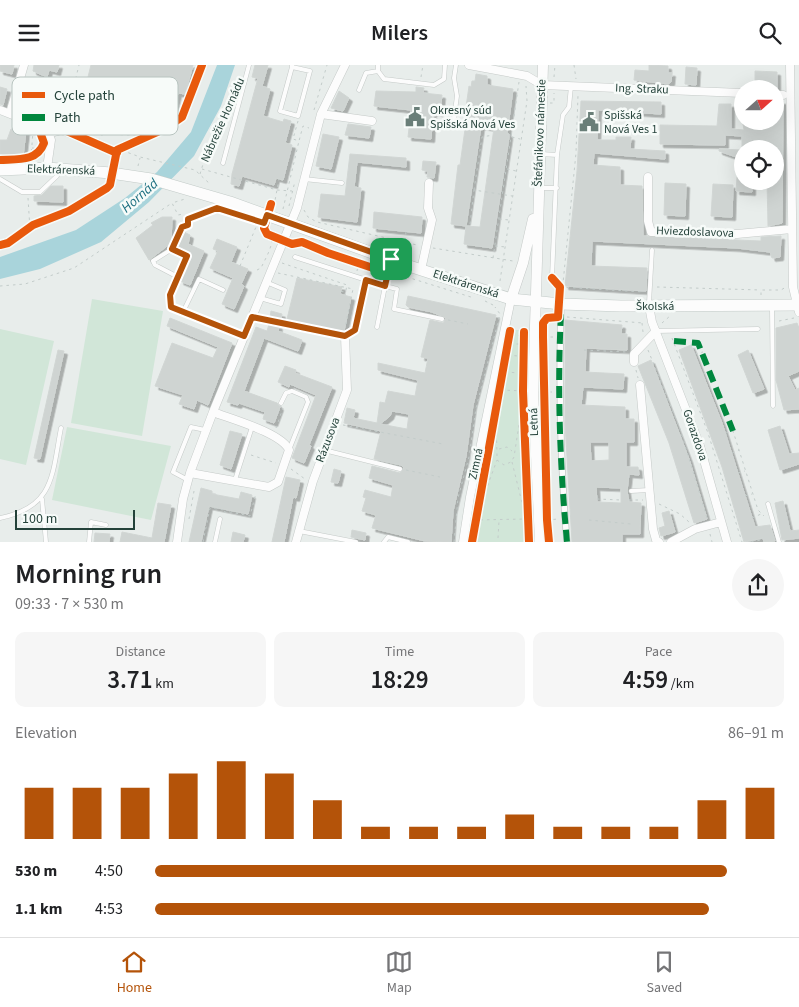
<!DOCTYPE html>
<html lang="en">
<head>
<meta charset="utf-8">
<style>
	body { margin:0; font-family:"Source Sans 3",sans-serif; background:#f6f6f6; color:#202124; height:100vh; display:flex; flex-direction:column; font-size:19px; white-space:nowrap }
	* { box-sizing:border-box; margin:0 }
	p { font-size:16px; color:#757577 }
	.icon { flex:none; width:28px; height:28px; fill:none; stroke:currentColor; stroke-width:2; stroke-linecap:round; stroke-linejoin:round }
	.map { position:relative; height:477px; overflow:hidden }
	.sheet { display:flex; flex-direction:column; background:#fff; flex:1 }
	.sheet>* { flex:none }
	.needle { width:32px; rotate:69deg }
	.fabs { position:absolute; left:734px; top:15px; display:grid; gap:10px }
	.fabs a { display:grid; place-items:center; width:50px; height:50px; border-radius:50%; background:#fff; box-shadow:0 5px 20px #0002; font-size:25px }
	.scale { position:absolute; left:15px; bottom:12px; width:120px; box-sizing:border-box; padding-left:5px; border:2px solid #24423a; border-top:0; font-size:14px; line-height:18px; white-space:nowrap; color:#24423a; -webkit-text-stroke:4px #f7fbf9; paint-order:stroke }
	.pin { position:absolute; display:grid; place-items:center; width:42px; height:42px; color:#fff; margin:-21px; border-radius:10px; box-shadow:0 2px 8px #0006 }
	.round { display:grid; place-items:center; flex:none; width:52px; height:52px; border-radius:26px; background:#f6f6f6 }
	.overview { display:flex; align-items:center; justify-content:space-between; height:85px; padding:0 15px }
	h1 { font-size:28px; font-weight:600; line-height:38px }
	.stats { display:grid; grid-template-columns:repeat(3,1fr); gap:8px; height:85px; padding:5px 15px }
	.stats div { display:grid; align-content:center; border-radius:10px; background:#f6f6f6; text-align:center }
	.stats b { font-size:25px; font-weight:600 }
	.stats small { font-size:14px; font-weight:400 }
	.stats p { font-size:14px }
	.chart { height:140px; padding:10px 15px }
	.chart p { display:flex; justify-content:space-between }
	.chart svg { width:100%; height:90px; margin-top:5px; stroke:#b45309; stroke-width:6 }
	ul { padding:0 15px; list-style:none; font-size:16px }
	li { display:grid; grid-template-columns:80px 60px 1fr; align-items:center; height:38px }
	li i { height:12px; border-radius:6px; background:#b45309 }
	header { display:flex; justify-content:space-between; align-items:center; height:65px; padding:0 15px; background:#fff; font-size:22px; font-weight:600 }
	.dock { display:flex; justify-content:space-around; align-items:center; height:70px; border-top:1px solid #e0e0e0; background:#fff; font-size:14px; color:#757577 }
	.dock a { display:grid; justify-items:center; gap:2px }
	.dock .active { color:#b45309 }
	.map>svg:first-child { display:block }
</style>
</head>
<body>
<header><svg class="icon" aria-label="menu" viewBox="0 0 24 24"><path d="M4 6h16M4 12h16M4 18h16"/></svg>Milers<svg class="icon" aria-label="search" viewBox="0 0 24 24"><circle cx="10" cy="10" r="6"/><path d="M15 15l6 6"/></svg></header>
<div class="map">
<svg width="799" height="477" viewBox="0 0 799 477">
	<defs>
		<filter id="shadow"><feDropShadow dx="3.5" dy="3.5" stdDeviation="0" flood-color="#0004"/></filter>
	</defs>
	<rect width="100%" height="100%" fill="#e8edeb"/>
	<path fill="#d1e6d8" d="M92 234 163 246 142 371 71 358Z
		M0 264 54 276 26 400 0 394Z
		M508 265H527V392L533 477H469Z
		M67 362 171 381 151 455 52 435Z"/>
	<path fill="#a9d4db" d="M217 0H235L221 41 194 91 149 137 101 177 40 204 0 214V192L76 165 125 133 157 107 191 67Z"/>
	<path fill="#cfd4d2" stroke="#d1d6d4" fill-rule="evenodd" filter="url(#shadow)" d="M0 0H14L12 9 0 6Z
		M34 0H59L57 7 49 5 47 12 33 6Z
		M91 0H193L185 29 178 28 174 44 167 45 165 49 163 48 161 51 159 50 153 56 150 54 149 58 146 57 145 60 141 59 140 62 115 55 117 49 103 45 102 38 96 33 97 30 94 29 95 25H92L90 17 87 16Z
		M255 0H268L262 21 270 24 263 51 283 57 284 54 291 56 285 78 292 80 283 115 276 113 274 120 242 111 239 121 231 119 232 109 258 13 252 12Z
		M649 0 668 1V8H672L671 17 668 19 634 15 635 5 649 6Z
		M686 2 697 3 696 20 685 19Z
		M755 6 777 7V24H760V20H755Z
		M476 9 487 11V20L513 24 507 69H509V72L492 183 464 179 466 161 451 159 458 100H460L466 57 464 56 469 21 471 22 472 16H475ZM481 61 494 63 480 162 466 161Z
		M0 22 7 24 3 40 0 39Z
		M416 22 424 23 423 28 442 30 440 48 433 47 431 74 408 72 411 45 374 41 376 26 416 27Z
		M339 26 349 33 343 46 331 43Z
		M581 36 661 37V49L598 45 597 75H616V72H631L630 84 665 86V94L594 88 593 100 620 102V120L642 121 643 171 761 176V172L781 171 780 192 772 193 770 187 737 183 592 176 591 201 647 203 646 226 565 221 577 106Z
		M775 36H783L782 158 768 161 767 116H775V84H742V71L725 70V80L660 79V60L717 61 719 39H731V64L744 65 743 59 771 60V56H775Z
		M348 59 371 62 369 73 345 70Z
		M11 64 26 66 23 91 0 89V75H7Z
		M323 69 339 72 331 104 316 101Z
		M719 84 742 85V94L719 86Z
		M350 89 406 93V102L357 97 354 122 361 123 357 157 318 152 321 129 345 131Z
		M423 96 436 97 434 113 427 112 428 106 422 105Z
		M737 112H742V116H752V127L736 126Z
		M665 118 686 119 685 151 664 150Z
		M713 119 733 120 732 152 711 151Z
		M51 121H63V137L34 136V131L42 130Z
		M374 147 422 152 421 168 373 163Z
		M162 152H172L171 178 149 195 136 173 153 160 151 158Z
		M178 164 190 170 188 179 204 186 190 220 180 216 192 188 171 179Z
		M217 174 237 182 231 197 248 204 241 219 244 221 234 244 222 239 233 213 210 203 218 186 213 184Z
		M297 213 342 222 340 229 351 232 344 266 287 254Z
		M408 231 496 250 473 340 466 391 453 446 451 477 425 476 372 463 376 450 362 446 366 433 363 432 365 425 391 432 393 420 369 413 372 401 400 408 404 403 401 400 374 394 381 366 344 358 347 343 355 345 353 353 377 358 380 337 385 338 388 326 415 331 418 315 378 305V298L425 308 428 293 421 292 430 255 443 258 446 253 432 247 408 242 406 240ZM392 346 409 349 407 364 380 359 390 351Z
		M271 246 282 249 281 254 270 252Z
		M170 253 232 278 208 340 197 335 194 344 179 339 183 330 155 321 172 278 213 293 218 282 167 261Z
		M565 255 622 260 621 269H627V285L586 283 585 307 624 309 623 324 583 322 581 340 625 342V354H634V377H626V402H638L639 410 629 409 627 426 629 437 641 438 640 463V469H622V477H572L565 358ZM590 377H609V395L591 396ZM596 422 621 423V438L597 437Z
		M797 258 799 263V306L788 311 795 325 799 323V344L784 345 776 315V263Z
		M269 259 279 261 278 266 302 275 298 286 264 273 244 326 277 338 280 342 274 358 263 354 265 347 239 338 238 340 227 337 256 262 267 266Z
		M691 280 722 358 755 462 770 460 775 476 764 477 763 473 744 477 722 402 679 285Z
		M58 285 64 286 40 394 34 393Z
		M748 285 764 324 753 328 738 290Z
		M651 295 689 394 707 454 694 458 669 378 638 301Z
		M285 301 296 305 295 308 332 322 309 380 311 381 304 398 292 393 316 330 290 319 289 322 278 317Z
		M780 361 789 389 799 388V399L780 405 768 365Z
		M230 366 242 369 231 404 220 400Z
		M334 404 341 406 338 418 331 417Z
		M286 412 300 415 296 433 293 432 284 477H272Z
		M201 423 212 426V429L239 434 241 427 252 430 248 449 209 441 201 477H189Z
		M783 436 790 466 799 465V473L782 475 775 438Z
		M158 438 171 440 164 477H120L122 467 152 473Z
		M669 446 675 467 661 471 659 463 665 461 662 448Z
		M352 465 366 468 365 475 351 472Z
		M233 467 245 470 243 477H231Z
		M95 468 110 469 109 477H94Z"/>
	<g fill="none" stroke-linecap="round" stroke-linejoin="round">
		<defs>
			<path id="service" d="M378 0V6L384 14 434 20 444 14 445 0
				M292 2 310 6 298 51 280 46 292 2V0
				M359 25 366 8 378 6
				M453 60 457 31 454 13 456 0
				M51 70 61 67 104 84
				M541 89 557 90
				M223 98 249 0
				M0 114 22 127H40L57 111V105
				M304 114 342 118
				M540 123H557
				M295 192 385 221 377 262
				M391 197 385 221 397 224 394 244 442 254
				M178 212 155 200 153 196 172 184 187 191C181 206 167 226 171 242L244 271
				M552 213 557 90 563 50 569 42 571 21
				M260 233 281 239 285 225 266 217
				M649 238 652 185
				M772 243 773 341
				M183 247 199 214 223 225
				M253 252 337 270 351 269 356 262 366 215
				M656 266 758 264
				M281 338 286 328 292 326 306 332 308 337 289 385
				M324 385 400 404
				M188 415 173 407 191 362 205 365
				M235 415 252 362
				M631 426 649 425
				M42 434 46 477
				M768 439 779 477
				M0 453C55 442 52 409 61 363
				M299 466 356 477
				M89 477 91 457 106 460
				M215 477 220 454
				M384 477 388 472 408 477"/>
			<path id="pedestrian" d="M561 239C559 318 560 398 567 477"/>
			<path id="minor" d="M469 0 527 11 542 20 742 28
				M790 0 793 222 799 247
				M775 30H783
				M0 45 46 63 51 75 47 103
				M10 48 24 0
				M321 49 372 56
				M648 112V156L651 167 737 169 792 164
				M421 205 432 155 428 143 429 118
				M649 241 652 257 700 381 727 477
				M634 297V289L656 266
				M640 320 653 464 656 475 659 477
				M190 408 269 422 278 417 289 385C282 368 231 354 213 347
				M177 477 183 434 190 408 213 347 297 143 321 49 345 0
				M296 477 313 416 347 325 345 271
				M463 477 470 432 511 234
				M671 477 695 464 721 457"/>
			<path id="tertiary" d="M511 234 523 198 533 154
				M540 477 533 326 543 0"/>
			<path id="secondary" d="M0 105 47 103 111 108 151 114 230 137 403 199 511 234 561 239 621 241 799 240"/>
		</defs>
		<use href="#service" stroke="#c5cac8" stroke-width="5"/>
		<use href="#pedestrian" stroke="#c5cac8" stroke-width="7"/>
		<use href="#minor" stroke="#c5cac8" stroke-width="9"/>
		<use href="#tertiary" stroke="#c5cac8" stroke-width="11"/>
		<use href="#secondary" stroke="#c3cbc8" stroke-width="12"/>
		<path stroke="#c3ccca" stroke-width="1" stroke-dasharray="2.5 4" stroke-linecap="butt" d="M574 0 576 14
			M421 12 423 0
			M554 12 555 0
			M550 38H554V28
			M314 45 327 0
			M36 50 64 59 86 70
			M298 56 293 74 299 76 303 61 309 63
			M65 58 79 0
			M512 72 520 74
			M98 76 103 69C116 69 130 71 142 69 180 63 188 32 195 0
			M110 81 140 92 195 105 210 119
			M32 83 41 84
			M31 93 33 66
			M138 101 140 93
			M202 104 277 125 292 126
			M507 104 516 106
			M200 109 204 96 232 40
			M474 125 482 72 493 70
			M28 133 30 164
			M274 141 279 114
			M289 141 295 116
			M283 144 299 76
			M304 145 308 152 317 157 417 180
			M499 154 509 155
			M183 156 217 143
			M470 159 474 125 512 131
			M293 175 301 173
			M405 176 406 167
			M310 177 383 204
			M175 178 182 162 188 160V154L183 149 178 150 172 138 185 134
			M495 181 506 182
			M0 183C13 178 21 169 33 162 54 151 103 140 114 118
			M433 183 513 196
			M493 193 519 17
			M282 198 347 220 345 230
			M240 201 258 157
			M257 205 261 203C267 190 277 176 269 162
			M357 206 359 196
			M278 208 353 224 345 263
			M394 208 474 233
			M500 216 527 36 526 21
			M0 221 25 219 74 203 172 138
			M560 222 644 227
			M657 222 761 225
			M341 226 345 227
			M562 228 576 88 578 30
			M761 230V225H781L786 222
			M485 236 495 241
			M567 252 643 258
			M448 255 468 259
			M779 256 794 253
			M642 258 643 267
			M662 258 670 251
			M512 270 525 271
			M544 272H553
			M672 273 708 368 742 477
			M510 279H520V353L514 392 511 397 504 400 497 395V391L496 351 506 307 519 308
			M584 285 626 287
			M648 285 680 364 707 453
			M695 289 703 287
			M508 290 518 291
			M636 305 638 313
			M506 307 508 290
			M703 309 711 306
			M501 325 525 326
			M544 327H552
			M343 360 443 379
			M276 363 283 343
			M726 368 733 366 758 445 764 451
			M499 384 507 382 512 386
			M732 388 739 385
			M251 390 276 398
			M512 397 526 454 531 455
			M291 404 305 414
			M406 405 440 412
			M738 408 745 406
			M745 431 752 429
			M597 434 621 435
			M629 435H643
			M659 439 680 449 689 457
			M224 448 225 446 250 451 256 428
			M752 453 761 449
			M189 454 194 426
			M474 455 526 454 527 477
			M547 455 558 454
			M589 455 631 459
			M710 469 712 477
			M498 473 499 456
			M203 477 210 443 224 445
			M454 477 458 433 469 392 476 343 500 249 495 242
			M473 477 475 455 497 395
			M751 477 761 475 762 477"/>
		<use href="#service" stroke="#fcfcfc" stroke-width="4"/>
		<use href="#pedestrian" stroke="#fcfcfc" stroke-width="5.5"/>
		<use href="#minor" stroke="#fcfcfc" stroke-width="8"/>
		<use href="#tertiary" stroke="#fcfcfc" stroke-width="10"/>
		<use href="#secondary" stroke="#fcfcfc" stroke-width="11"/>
		<path stroke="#00873e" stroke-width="6" stroke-dasharray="12 6" stroke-linecap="butt" d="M561 249C557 324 560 402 567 477
			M674 276 698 278 733 366"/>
		<defs>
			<path id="cycleway" d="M0 95C17 94 37 97 44 78L40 67 51 59 117 88
				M271 139 264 163 267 169 292 179 302 177 328 188 388 208
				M0 180 8 178 33 160 69 146 107 123 110 120 117 85 166 63 182 52 202 0
				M524 267 523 326 529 477
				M472 477 510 266
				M549 477 547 455 543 272V258L547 253 558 252 560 222 552 213"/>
		</defs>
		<use href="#cycleway" stroke="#f7fbf9" stroke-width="11"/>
		<use href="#cycleway" stroke="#e8590c" stroke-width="8"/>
	</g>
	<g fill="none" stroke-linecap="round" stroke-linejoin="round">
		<defs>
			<path id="route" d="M217 143 264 158 267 150 391 194 385 221 366 215 355 265 345 271 252 252 244 271 171 242 170 230 187 191 172 184 182 162 188 160V154Z"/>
		</defs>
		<use href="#route" stroke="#fff" stroke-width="10"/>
		<use href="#route" stroke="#b45309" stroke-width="6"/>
	</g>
	<defs>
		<symbol id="civic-bare" viewBox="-9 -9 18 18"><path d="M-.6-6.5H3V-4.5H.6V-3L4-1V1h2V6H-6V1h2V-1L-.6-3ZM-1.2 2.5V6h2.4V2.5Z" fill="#697e78" stroke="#f7fbf9" stroke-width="2.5" paint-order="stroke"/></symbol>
	</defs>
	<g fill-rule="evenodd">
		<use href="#civic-bare" x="401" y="38" width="28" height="28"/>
		<use href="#civic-bare" x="575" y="43" width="28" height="28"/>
	</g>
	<g text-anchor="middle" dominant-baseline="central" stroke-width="5" stroke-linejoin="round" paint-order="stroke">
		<g font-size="12" fill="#24423a" stroke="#f7fbf9">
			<text transform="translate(642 24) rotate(2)">Ing. Straku</text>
			<text transform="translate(223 55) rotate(-66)">Nábrežie Hornádu</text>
			<text transform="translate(540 68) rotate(-88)">Štefánikovo námestie</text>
			<text transform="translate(61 105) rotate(2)">Elektrárenská</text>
			<text transform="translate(695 167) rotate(2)">Hviezdoslavova</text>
			<text transform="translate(466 219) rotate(18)">Elektrárenská</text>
			<text x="655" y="241">Školská</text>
			<text transform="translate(534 357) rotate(-92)">Letná</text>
			<text transform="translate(695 370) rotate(71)">Gorazdova</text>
			<text transform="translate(328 375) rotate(-69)">Rázusova</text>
			<text transform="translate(476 399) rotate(-78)">Zimná</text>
		</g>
		<g font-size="12" fill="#24423a" stroke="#f7fbf9" text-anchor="start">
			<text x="430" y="45">Okresný súd<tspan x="430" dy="14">Spišská Nová Ves</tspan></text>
			<text x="604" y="50">Spišská<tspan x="604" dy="14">Nová Ves 1</tspan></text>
		</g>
		<g font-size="14" font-style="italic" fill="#1c6f80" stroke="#f7fbf9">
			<text transform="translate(140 131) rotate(-41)">Hornád</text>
		</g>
	</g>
	<rect x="12" y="12" width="166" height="58" rx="8" fill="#f7fbf9" stroke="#b8c4c0" stroke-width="1"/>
	<rect x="22" y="27" width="23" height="6" fill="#e8590c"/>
	<rect x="22" y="49" width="23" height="7" fill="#00873e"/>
	<g font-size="14" fill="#24423a">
		<text x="54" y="35">Cycle path</text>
		<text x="54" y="57">Path</text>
	</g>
</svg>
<div class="fabs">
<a><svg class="needle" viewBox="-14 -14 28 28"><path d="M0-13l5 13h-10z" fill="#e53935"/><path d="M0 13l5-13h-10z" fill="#757577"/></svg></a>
<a><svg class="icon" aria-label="locate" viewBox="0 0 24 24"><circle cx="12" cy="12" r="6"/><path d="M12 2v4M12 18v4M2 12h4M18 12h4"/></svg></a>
</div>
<div class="scale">100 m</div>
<div class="pin" style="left:391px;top:194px;background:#1e9e55"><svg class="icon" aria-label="arrive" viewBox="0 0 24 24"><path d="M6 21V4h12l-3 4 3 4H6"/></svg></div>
</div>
<section class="sheet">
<div class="overview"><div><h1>Morning run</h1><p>09:33 · 7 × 530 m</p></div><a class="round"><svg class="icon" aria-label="share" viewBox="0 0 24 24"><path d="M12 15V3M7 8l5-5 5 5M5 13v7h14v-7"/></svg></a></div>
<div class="stats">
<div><p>Distance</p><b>3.71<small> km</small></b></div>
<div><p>Time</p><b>18:29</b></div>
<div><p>Pace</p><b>4:59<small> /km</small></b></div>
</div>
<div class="chart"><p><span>Elevation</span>86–91 m</p>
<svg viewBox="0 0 160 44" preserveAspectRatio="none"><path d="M5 44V19M15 44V19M25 44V19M35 44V12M45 44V6M55 44V12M65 44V25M75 44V38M85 44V38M95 44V38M105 44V32M115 44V38M125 44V38M135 44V38M145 44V25M155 44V19"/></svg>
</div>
<ul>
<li><b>530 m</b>4:50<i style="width:91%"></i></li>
<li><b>1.1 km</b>4:53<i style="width:88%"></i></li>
</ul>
</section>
<nav class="dock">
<a class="active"><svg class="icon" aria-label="home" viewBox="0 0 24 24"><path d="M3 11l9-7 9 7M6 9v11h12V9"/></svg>Home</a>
<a><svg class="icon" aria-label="map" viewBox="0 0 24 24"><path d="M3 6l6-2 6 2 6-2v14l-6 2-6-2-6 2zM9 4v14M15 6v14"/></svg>Map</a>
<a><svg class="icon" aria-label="saved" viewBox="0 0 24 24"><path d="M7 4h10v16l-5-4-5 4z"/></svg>Saved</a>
</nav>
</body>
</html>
